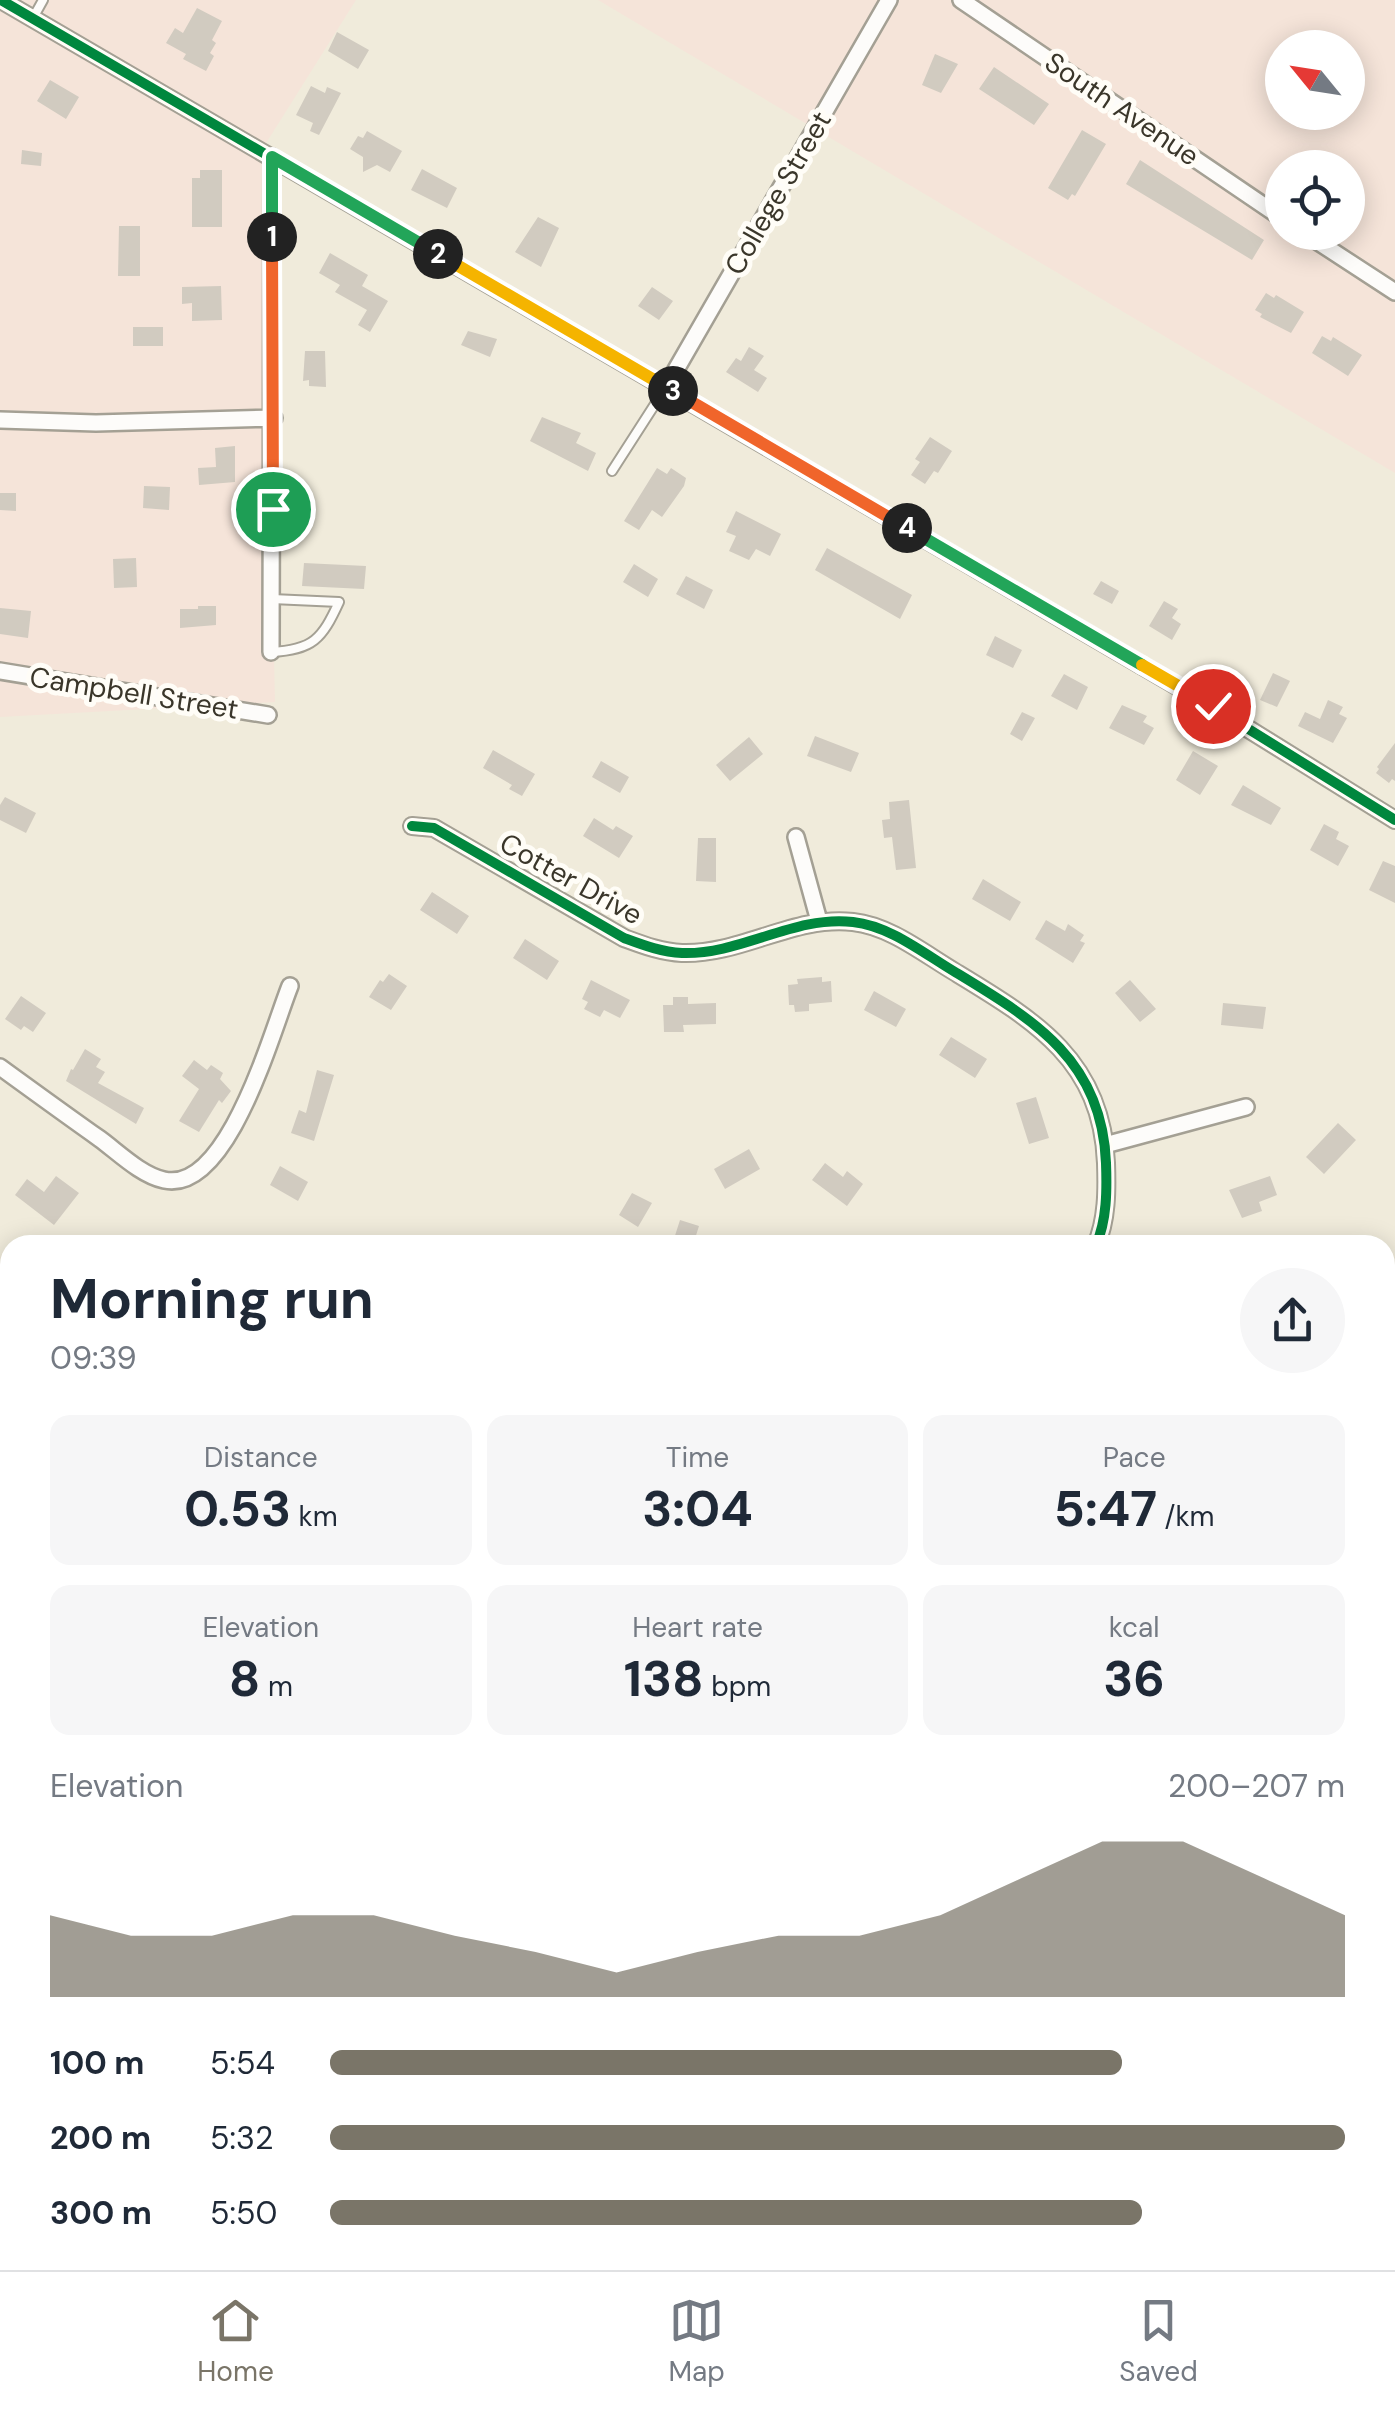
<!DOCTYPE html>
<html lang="en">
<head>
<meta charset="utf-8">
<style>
	body { margin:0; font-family:"DM Sans",sans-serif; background:#f6f6f7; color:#1f2937; height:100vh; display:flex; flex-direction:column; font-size:38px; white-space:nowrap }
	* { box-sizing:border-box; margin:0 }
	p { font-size:32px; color:#747a83 }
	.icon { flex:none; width:55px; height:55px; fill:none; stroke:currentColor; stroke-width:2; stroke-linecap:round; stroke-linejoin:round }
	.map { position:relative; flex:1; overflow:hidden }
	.drawer { position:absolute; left:0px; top:1235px; width:1395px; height:1035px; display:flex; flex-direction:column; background:#fff; border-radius:30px 30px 0 0; box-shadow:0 5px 25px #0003 }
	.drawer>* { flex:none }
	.needle { width:65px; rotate:300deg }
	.fabs { position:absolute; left:1265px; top:30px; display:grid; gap:20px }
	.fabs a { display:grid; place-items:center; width:100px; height:100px; border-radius:50%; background:#fff; box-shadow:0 5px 25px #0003; font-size:50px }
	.pin { position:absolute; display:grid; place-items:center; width:85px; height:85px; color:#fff; margin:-42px; border:5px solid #fff; border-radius:50%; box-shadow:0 2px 10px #0007 }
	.km { position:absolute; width:50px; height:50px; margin:-25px; border-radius:50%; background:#222; color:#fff; font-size:28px; line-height:50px; text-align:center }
	.round { display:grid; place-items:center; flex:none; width:105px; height:105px; border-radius:52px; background:#f6f6f7 }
	.overview { display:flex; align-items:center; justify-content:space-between; height:170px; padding:0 50px }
	h1 { font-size:55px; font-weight:700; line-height:75px }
	.figures { display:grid; grid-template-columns:repeat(3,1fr); gap:15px; height:170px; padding:10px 50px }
	.figures div { display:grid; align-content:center; border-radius:20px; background:#f6f6f7; text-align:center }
	.figures b { font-size:50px; font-weight:700 }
	.figures small { font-size:28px; font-weight:400 }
	.figures p { font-size:28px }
	.chart { height:280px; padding:20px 50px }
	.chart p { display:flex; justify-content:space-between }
	.chart svg { width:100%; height:180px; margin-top:10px; fill:#7a7568; opacity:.7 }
	ul { padding:0 50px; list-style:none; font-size:32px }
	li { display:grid; grid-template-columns:160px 120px 1fr; align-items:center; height:75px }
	li i { height:25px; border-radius:12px; background:#7a7568 }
	.dock { display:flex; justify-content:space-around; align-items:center; height:140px; border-top:2px solid #e0e1e3; background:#fff; font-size:28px; color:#747a83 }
	.dock a { display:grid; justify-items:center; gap:5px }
	.dock .active { color:#7a7568 }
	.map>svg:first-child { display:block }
</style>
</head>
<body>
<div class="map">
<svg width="1395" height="2270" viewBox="0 0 1395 2270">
	<rect width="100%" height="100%" fill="#f0ebdb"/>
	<path fill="#f5e4d9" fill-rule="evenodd" d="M0 0H356L263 148 275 702 0 717Z
		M598 0H1395V473L987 231ZM1282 48H1348V112H1282ZM1282 168H1348V232H1282Z"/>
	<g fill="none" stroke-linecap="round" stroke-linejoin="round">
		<path stroke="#97c1c4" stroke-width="5" d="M1385 2093 1395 2096"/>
	</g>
	<path fill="#d1cbc0" d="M197 8 222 21 212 40 216 43 210 53 214 56 206 71 183 59 186 54 166 43 175 28 183 33Z
		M337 32 369 50 358 69 328 51Z
		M935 54 958 64 941 93 922 85Z
		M994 67 1049 104 1034 125 979 89Z
		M50 80 79 97 66 119 37 101Z
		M311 86 325 93 327 87 341 93 319 135 310 131 313 123 296 115Z
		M1082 130 1106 144 1075 196 1072 194 1068 200 1048 188Z
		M367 131 402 151 390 172 377 165 363 172V157L350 149 358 136 363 138Z
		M22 150 42 153 41 166 21 164Z
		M1140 160 1264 240 1252 260 1126 184Z
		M422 169 457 188 447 208 411 190Z
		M200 170H222V227H192V178H200Z
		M538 217 559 228 541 267 515 252Z
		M119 226H140V276H118Z
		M330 253 368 275 362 286 388 301 370 332 358 325 367 310 335 292 340 285 319 273Z
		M221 286 222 320 192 321V303L182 304V287Z
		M652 287 673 301 659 320 638 306Z
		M1266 293 1274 298 1276 295 1304 312 1291 333 1260 317 1262 314 1255 310Z
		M133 327H163V346H133Z
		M468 331 497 339 490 357 461 345Z
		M1322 336 1331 341 1333 337 1362 355 1348 376 1312 353Z
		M749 347 764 356 754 370 767 378 758 392 726 372 736 358 741 361Z
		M305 351H325L326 387 309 386V380L303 381Z
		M542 417 581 433 576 443 596 453 588 471 530 441Z
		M930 437 952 451 938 473 934 471 925 484 911 475 920 462 915 459Z
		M235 446V482L199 485 198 468 216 467 215 448Z
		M657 468 667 474 671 468 686 478 684 486 662 517 652 510 639 530 624 521Z
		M144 486 170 487 169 510 143 508Z
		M0 493H16V511L0 510Z
		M736 511 781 534 770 556 756 549 749 560 729 551 736 536 726 532Z
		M827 548 912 595 900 619 815 570Z
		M136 558 137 587 114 588 113 559Z
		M304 563 366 566 364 589 302 586Z
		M634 564 658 579 648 597 623 582Z
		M686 576 713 590 704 609 676 594Z
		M1101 581 1119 591 1112 604 1093 594Z
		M1164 601 1178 609 1172 618 1181 624 1172 640 1149 626Z
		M198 606H216V625L180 628V609H198Z
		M0 608 31 611 28 638 0 634Z
		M995 636 1022 650 1013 668 986 655Z
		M1273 673 1290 681 1277 707 1260 700Z
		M1064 674 1088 687 1077 710 1051 696Z
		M1328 700 1343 707 1339 714 1347 718 1333 743 1298 726 1305 712 1320 719Z
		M1122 705 1147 716 1143 722 1154 728 1144 745 1109 728Z
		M1022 712 1035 718 1022 741 1010 734Z
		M815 736 859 753 851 772 807 756Z
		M749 737 763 754 730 781 716 765Z
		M1395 743V781L1392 779 1389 783 1376 773 1379 769 1377 767Z
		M493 750 535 774 522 796 509 789 512 785 483 768Z
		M1193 751 1218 766 1200 795 1176 780Z
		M601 761 629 777 620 793 592 777Z
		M1243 785 1281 808 1271 825 1231 805Z
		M5 797 36 813 26 833 0 820V805Z
		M909 800 916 868 896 870 892 837 884 838 882 820 890 819 889 802Z
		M594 818 613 830 616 826 633 836 619 858 583 836Z
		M1324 824 1339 832 1336 839 1349 846 1338 866 1310 850Z
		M698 838H716V882L696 881Z
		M1383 861 1395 866V903L1369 890Z
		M983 879 1021 902 1010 921 972 899Z
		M432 892 469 916 457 934 420 910Z
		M1046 920 1065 931 1068 924 1084 935 1080 941 1085 943 1073 963 1035 939Z
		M525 939 559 961 547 980 513 958Z
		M389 974 407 986 391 1010 369 997 380 980 383 982Z
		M822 977V982L831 981 832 1002 809 1004V1011L795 1012 794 1005H789L788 985 798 984 797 979Z
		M591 980 630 1000 620 1018 604 1010 600 1017 584 1009 588 1002 582 999Z
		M1130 980 1156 1009 1140 1022 1115 993Z
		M874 991 906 1009 896 1027 864 1010Z
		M21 996 46 1013 33 1032 24 1026 21 1030 5 1019Z
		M673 997H688V1004L716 1003V1024L683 1025 684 1032H664L663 1005H673Z
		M1223 1003 1266 1007 1263 1029 1221 1025Z
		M951 1037 987 1059 975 1078 939 1055Z
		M85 1049 101 1059 96 1067 105 1072 98 1083 144 1108 136 1124 66 1081 71 1069 73 1070Z
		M194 1060 207 1070 211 1065 223 1073 220 1079 231 1091 222 1103 219 1100 199 1132 179 1121 199 1089 182 1076Z
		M317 1070 334 1075 314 1141 291 1133 299 1110 306 1113Z
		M1036 1097 1049 1138 1029 1144 1016 1103Z
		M1338 1123 1356 1140 1324 1174 1306 1157Z
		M749 1149 760 1169 725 1189 714 1169Z
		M825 1163 843 1177 847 1171 863 1184 847 1206 812 1180Z
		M280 1166 308 1182 298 1201 270 1185Z
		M56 1176 79 1193 54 1225 15 1195 27 1179 44 1192Z
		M1270 1176 1277 1195 1259 1202 1262 1211 1242 1218 1229 1190Z
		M632 1193 652 1203 638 1227 619 1215Z
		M680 1220 699 1226 693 1245H672Z"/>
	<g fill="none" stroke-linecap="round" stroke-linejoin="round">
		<defs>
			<path id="lane" d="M33 18 43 0
				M612 471 666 387
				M271 652C313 650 322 639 339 602L272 599
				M9 1421 10 1420"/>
			<path id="street" d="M1 0 1213 707 1395 820
				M961 0 1282 218
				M1303 232 1395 292
				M666 387 889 0
				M0 420 96 423 274 418
				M271 652 272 157
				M0 671 268 715
				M412 826 434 828 624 938C643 945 661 952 682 953 741 955 794 915 853 922 890 926 923 953 955 972 1034 1020 1102 1060 1106 1163 1107 1190 1107 1220 1096 1245
				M796 837 819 921
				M0 1067C33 1091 66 1115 100 1139 119 1153 141 1175 164 1180 228 1194 272 1031 290 986
				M1105 1145 1246 1107
				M0 1392 10 1399
				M1385 1430 1395 1410
				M0 1811 10 1822
				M0 2092 10 2098
				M1385 2169 1395 2174
				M302 2260 320 2270
				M1344 2260 1345 2270
				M721 2270 728 2260
				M892 2270 899 2260
				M1063 2270 1069 2260"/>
		</defs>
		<use href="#lane" stroke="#a4a094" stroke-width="12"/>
		<use href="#street" stroke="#a4a094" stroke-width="20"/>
		<path stroke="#dfddd8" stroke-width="4" stroke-dasharray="5 8" stroke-linecap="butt" d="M1197 2260 1199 2270"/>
		<use href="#lane" stroke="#fdfcfa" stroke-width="8"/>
		<use href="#street" stroke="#fdfcfa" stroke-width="15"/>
		<defs>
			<path id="cycleway" d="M1 0 1213 707 1395 820
				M412 826 434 828 624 938C643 945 661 952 682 953 741 955 794 915 853 922 890 926 923 953 955 972 1034 1020 1102 1060 1106 1163 1107 1190 1107 1220 1096 1245"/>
		</defs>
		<use href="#cycleway" stroke="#fffdf7" stroke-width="16"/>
		<use href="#cycleway" stroke="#00873e" stroke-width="10"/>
	</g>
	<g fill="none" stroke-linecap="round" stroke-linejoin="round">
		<defs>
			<path id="split-1" d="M272 237 273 509"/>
			<path id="split-2" d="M272 237V157L438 254"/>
			<path id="split-3" d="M438 254 673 391"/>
			<path id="split-4" d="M673 391 907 528"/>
			<path id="split-5" d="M907 528 1142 665"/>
			<path id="split-6" d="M1142 665 1213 706"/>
		</defs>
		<use href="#split-1" stroke="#fff" stroke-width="20"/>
		<use href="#split-2" stroke="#fff" stroke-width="20"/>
		<use href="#split-3" stroke="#fff" stroke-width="20"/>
		<use href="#split-4" stroke="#fff" stroke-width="20"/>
		<use href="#split-5" stroke="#fff" stroke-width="20"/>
		<use href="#split-6" stroke="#fff" stroke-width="20"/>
		<use href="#split-1" stroke="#f0652b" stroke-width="12"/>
		<use href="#split-2" stroke="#22a559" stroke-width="12"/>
		<use href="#split-3" stroke="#f5b400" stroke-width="12"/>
		<use href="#split-4" stroke="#f0652b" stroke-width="12"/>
		<use href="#split-5" stroke="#22a559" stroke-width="12"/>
		<use href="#split-6" stroke="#f5b400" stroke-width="12"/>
	</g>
	<g text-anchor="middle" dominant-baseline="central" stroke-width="10" stroke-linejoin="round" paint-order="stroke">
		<g font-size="28" fill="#3a362a" stroke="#fffdf7">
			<text transform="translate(1122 109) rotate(34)">South Avenue</text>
			<text transform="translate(778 193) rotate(-60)">College Street</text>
			<text transform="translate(134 693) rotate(9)">Campbell Street</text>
			<text transform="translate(571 879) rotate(29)">Cotter Drive</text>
		</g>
	</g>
</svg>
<div class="fabs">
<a><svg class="needle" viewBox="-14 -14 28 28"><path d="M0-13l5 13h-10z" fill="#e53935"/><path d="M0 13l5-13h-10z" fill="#747a83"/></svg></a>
<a><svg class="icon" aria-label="locate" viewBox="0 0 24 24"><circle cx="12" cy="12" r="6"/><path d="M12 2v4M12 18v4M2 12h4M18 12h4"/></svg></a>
</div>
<div class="pin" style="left:273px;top:509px;background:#1e9e55"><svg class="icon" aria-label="arrive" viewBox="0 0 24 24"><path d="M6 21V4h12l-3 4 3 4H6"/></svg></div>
<div class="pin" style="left:1213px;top:706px;background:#d93025"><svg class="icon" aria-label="check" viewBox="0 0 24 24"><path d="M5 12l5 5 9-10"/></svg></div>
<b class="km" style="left:272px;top:237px">1</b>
<b class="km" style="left:438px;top:254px">2</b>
<b class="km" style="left:673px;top:391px">3</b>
<b class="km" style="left:907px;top:528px">4</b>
<section class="drawer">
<div class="overview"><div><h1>Morning run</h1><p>09:39</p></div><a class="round"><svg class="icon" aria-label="share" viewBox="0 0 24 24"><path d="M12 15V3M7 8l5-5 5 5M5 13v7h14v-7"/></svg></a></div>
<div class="figures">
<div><p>Distance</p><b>0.53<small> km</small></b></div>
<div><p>Time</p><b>3:04</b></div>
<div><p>Pace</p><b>5:47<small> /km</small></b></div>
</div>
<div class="figures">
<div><p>Elevation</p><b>8<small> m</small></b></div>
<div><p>Heart rate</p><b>138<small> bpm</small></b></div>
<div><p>kcal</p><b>36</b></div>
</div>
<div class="chart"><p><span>Elevation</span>200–207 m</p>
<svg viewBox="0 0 160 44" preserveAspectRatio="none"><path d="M0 44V24L10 29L20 29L30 24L40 24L50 29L60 33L70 38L80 33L90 29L100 29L110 24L120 15L130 6L140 6L150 15L160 24V44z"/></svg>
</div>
<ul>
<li><b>100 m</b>5:54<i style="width:78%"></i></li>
<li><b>200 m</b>5:32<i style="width:100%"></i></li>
<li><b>300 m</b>5:50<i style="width:80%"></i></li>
</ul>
</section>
</div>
<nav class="dock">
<a class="active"><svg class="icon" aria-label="home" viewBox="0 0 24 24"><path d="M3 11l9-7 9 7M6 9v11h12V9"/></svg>Home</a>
<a><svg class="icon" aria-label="map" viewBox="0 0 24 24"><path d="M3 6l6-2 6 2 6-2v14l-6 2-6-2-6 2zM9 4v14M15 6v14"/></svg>Map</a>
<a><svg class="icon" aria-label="saved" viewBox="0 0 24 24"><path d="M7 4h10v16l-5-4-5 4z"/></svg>Saved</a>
</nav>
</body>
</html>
